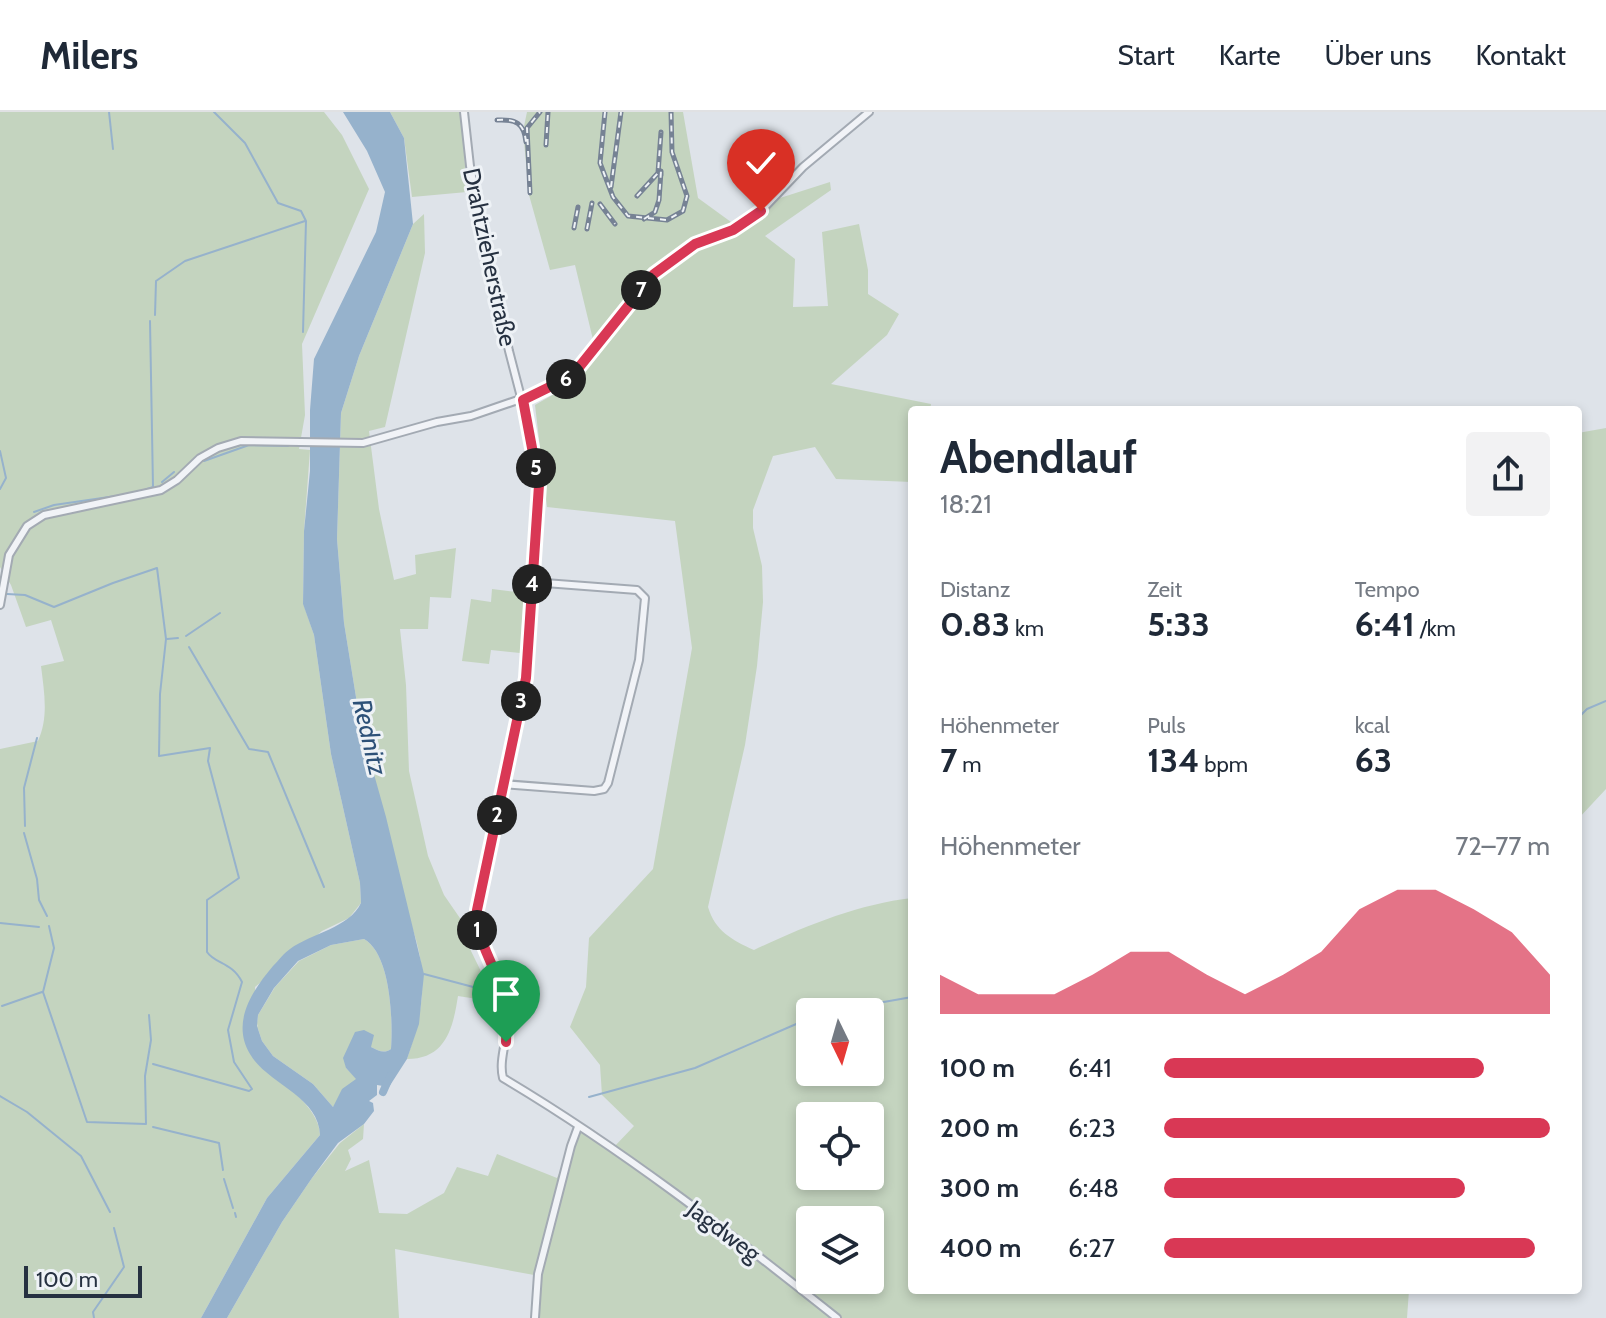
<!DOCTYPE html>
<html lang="de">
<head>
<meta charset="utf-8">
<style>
	body { margin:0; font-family:Cabin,sans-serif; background:#f2f2f3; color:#1f2937; height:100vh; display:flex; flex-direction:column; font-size:30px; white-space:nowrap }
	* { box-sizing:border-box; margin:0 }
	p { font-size:26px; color:#747a83 }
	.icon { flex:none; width:44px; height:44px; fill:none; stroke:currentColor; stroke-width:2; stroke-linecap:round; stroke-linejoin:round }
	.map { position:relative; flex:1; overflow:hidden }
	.drawer { position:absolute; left:908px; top:294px; width:674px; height:888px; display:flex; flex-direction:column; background:#fff; border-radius:8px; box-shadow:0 4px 12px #0003 }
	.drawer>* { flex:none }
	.needle { width:52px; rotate:175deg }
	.fabs { position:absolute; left:796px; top:886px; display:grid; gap:16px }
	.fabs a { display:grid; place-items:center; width:88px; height:88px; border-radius:8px; background:#fff; box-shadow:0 4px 12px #0003; font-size:40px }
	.scale { position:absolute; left:24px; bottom:20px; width:118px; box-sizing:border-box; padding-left:8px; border:4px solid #263141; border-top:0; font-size:22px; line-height:28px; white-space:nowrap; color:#263141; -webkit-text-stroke:6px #eef2f6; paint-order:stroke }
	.pin { position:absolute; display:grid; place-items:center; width:68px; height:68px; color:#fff; margin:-82px -34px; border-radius:50% 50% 50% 0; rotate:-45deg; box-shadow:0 0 8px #0007 }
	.pin .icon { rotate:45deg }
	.km { position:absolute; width:40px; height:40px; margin:-20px; border-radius:50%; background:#222; color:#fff; font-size:22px; line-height:40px; text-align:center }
	.round { display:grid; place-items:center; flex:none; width:84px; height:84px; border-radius:8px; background:#f2f2f3 }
	.overview { display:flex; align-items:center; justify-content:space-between; height:136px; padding:0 32px }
	h1 { font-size:44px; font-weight:700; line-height:60px }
	.figures { display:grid; grid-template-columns:repeat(3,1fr); gap:12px; height:136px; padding:8px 32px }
	.figures div { display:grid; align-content:center }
	.figures b { font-size:34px; font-weight:700 }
	.figures small { font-size:22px; font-weight:400 }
	.figures p { font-size:22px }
	.chart { height:224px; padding:16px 32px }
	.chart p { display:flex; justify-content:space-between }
	.chart svg { width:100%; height:144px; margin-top:8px; fill:#d93855; opacity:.7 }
	ul { padding:0 32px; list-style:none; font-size:26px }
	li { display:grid; grid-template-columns:128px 96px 1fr; align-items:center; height:60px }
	li i { height:20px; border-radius:10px; background:#d93855 }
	header { display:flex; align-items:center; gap:48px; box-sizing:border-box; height:112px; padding:0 40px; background:#fff; border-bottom:2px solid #e0e1e3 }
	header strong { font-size:38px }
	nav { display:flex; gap:44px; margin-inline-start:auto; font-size:28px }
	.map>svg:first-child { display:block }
</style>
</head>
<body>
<header>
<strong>Milers</strong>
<nav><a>Start</a><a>Karte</a><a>Über uns</a><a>Kontakt</a></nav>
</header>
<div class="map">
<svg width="1606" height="1206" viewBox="0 0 1606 1206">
	<rect width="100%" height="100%" fill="#dee3e9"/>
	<path fill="#c4d4bf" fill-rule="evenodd" d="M0 0H324L342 23 369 77 302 232 305 303 299 337 310 338 304 419 303 491 314 523 331 642 360 771 361 791 349 806 322 819 255 875 260 954C281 969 320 996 320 1023L267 1086 201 1206H0V637L38 629C49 605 44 579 41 554L64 549 51 508 26 515 11 473 0 455Z
		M390 0H461L467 80 412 85 404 26Z
		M527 0H683L698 86 742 118 780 86 830 70 831 78 765 124 795 147 793 195 828 194 822 120 859 112 868 158V182L899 202 887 223 831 272 931 292 930 298H912V370L836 367 815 335 773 344 753 398V416L762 454 763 490 757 554 745 633 708 795C715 819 732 828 754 838 803 815 858 792 912 786V1178H1409L1407 1206H533L534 1163 395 1137 399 1206H227L282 1110 312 1066 340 1031 364 1012 363 1027 348 1038 351 1047 345 1059 369 1048 379 1101 407 1102 444 1081 457 1055 488 1064 497 1042 557 1066 579 1017 613 1036 634 1014 602 983 600 953 570 915 586 875 589 826 653 757 692 536 675 409 547 395 535 293 575 270 596 240 575 153 550 158 529 83 523 19ZM810 900H870V960H810ZM810 1004H870V1064H810ZM810 1108H870V1168H810Z
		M424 102 425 141 385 315 369 319 379 397 394 468 416 462 415 443 456 436 451 486 430 485 428 517H400L406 573 409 659 428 744 444 783 464 812 471 839 496 890 458 884C453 916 446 947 407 947 424 896 429 863 411 812L361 616 344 511 337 427 341 301 359 244 413 112Z
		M1606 316V677L1578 707V321Z
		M492 477 524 481 520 541 491 538 489 552 462 549 471 487 491 490Z
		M364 827C391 842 393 909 391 937 384 942 379 939 371 935L346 956 357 967 333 995 313 972 273 944 262 929 257 914 258 903 275 875 299 849 331 833Z"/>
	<path fill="#96b2cc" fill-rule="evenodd" d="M343 0H390L404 26 413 112 359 244 341 301 337 427 344 511 361 616 386 705 424 862 419 912 407 947 389 975 377 973V983L369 989 373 991 374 999 364 1012 338 1031 312 1066 282 1110 227 1206H201L267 1086 320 1023C319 984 266 971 250 942 231 910 252 879 273 854 279 848 284 841 290 837 312 821 349 816 361 791L360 771 331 642 314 523 303 492 304 419 310 359V298L314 247 376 120 385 80 367 39ZM364 827C391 842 393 909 391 937 384 942 379 939 371 935L374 923 364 918 355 920 343 946 346 956 356 967 342 977 333 995 313 972 273 944 262 929 257 914 258 903 274 876 298 849 331 833Z"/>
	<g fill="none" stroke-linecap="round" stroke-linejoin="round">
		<path stroke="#96b2cc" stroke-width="2" d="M109 0 113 37
			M214 0 245 31 278 91 301 99 306 109 303 220
			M155 203 156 169 185 149 305 109
			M0 339 6 366 0 377
			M204 349 249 333 288 334
			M162 370 174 360
			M136 381 153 375 150 209
			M34 400 54 393 123 383
			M7 482 25 483 54 495 113 471 157 456 166 527 160 582 159 644 210 636 208 649 239 766 207 788V840C215 852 232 850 242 870L228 918 234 950 252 977 249 979 153 952
			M186 524 220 501
			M167 527 178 526
			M189 535 249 637 268 640 324 775
			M1578 606 1587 597 1606 589
			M25 714 24 676 37 626
			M24 721 37 767 39 788 47 804
			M0 811 39 815
			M49 814 54 836 43 880 87 1010 146 1012 145 964 151 928 149 903
			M424 862 477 876
			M2 894 42 880
			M827 900 912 885
			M0 984 27 1000 81 1044 110 1100
			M589 985 695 956 810 906
			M153 1015 219 1031 223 1058
			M224 1067 233 1096
			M235 1101 236 1105
			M94 1206 93 1200 124 1155 114 1116"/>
		<path stroke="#96b2cc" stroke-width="8" d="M383 980 390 964"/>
		<defs>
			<path id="minor" d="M464 0 470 54 483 120 509 239 530 320 539 373 526 566 477 798C476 837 502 866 507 905 509 925 498 947 503 966 621 1036 730 1121 837 1206
				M0 493 9 443 27 414 44 403 161 378 177 368 200 346 218 336 241 329 363 331 437 310 471 304 547 278 572 264 586 249 654 162 695 132 733 118 761 99 803 55 869 0
				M503 672 594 679 604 677 608 671 639 548 645 486 637 478 532 470
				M535 1206 538 1162 571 1034 578 1015"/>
		</defs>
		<use href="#minor" stroke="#a3aab3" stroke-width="10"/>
		<use href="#minor" stroke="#f1f3f7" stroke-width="6"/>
		<defs>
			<path id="rail" d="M605 0 600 51 613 85 628 104 667 108 683 99 687 84 672 40 671 0
				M497 8C516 7 524 11 526 30
				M546 33 548 0
				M611 75 621 0
				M530 81 527 16 540 0
				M637 84 658 61 661 20
				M600 92 615 112
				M644 107 655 100 659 88 661 59V63
				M574 116 578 95
				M587 117 592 91"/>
		</defs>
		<use href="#rail" stroke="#768294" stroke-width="5"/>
		<use href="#rail" stroke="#eef2f6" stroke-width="2" stroke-dasharray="6" stroke-linecap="butt"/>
	</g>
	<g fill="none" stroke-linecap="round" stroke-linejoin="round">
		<defs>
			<path id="route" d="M506 930C507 910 505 890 499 872 490 843 477 830 477 798L526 566 539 373 523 288 572 264 654 162 695 132 733 118 761 99"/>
		</defs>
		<use href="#route" stroke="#fff" stroke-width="16"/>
		<use href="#route" stroke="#d93855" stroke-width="10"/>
	</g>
	<g text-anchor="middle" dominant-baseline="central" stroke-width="6" stroke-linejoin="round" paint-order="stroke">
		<g font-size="24" fill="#263141" stroke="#eef2f6">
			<text transform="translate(490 145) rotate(78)">Drahtzieherstraße</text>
			<text transform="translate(724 1119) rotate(37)">Jagdweg</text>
		</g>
		<g font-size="26" font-style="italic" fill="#2d5178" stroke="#eef2f6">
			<text transform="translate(370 625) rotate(77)">Rednitz</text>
		</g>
	</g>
</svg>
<div class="fabs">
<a><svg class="needle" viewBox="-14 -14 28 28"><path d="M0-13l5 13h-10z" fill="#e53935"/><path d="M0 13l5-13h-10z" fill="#747a83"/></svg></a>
<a><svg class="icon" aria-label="locate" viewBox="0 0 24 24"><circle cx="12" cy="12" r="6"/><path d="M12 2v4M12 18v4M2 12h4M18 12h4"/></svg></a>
<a><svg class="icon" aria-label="layers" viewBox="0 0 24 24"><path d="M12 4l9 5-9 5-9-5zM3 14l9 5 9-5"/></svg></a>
</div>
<div class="scale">100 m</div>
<div class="pin" style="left:506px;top:930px;background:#1e9e55"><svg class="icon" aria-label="arrive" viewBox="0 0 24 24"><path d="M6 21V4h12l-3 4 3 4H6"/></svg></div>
<div class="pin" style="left:761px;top:99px;background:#d93025"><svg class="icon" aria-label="check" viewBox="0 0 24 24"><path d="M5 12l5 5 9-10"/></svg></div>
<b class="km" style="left:477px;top:818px">1</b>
<b class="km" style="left:497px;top:703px">2</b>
<b class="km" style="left:521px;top:589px">3</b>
<b class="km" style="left:532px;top:472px">4</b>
<b class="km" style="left:536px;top:356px">5</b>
<b class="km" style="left:566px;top:267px">6</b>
<b class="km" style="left:641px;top:178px">7</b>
<section class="drawer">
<div class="overview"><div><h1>Abendlauf</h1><p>18:21</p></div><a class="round"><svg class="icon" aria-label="share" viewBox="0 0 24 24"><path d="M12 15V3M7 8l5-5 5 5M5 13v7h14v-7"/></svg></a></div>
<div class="figures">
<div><p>Distanz</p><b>0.83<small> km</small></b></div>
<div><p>Zeit</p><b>5:33</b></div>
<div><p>Tempo</p><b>6:41<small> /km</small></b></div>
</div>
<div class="figures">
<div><p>Höhenmeter</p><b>7<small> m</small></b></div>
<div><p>Puls</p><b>134<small> bpm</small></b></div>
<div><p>kcal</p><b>63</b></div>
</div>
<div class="chart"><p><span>Höhenmeter</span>72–77 m</p>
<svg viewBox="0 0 160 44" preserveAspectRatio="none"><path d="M0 44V32L10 38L20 38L30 38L40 32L50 25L60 25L70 32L80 38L90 32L100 25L110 12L120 6L130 6L140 12L150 19L160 32V44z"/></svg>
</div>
<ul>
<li><b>100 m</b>6:41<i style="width:83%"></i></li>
<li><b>200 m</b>6:23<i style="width:100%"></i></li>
<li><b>300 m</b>6:48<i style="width:78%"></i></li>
<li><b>400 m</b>6:27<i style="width:96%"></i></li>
</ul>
</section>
</div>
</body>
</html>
